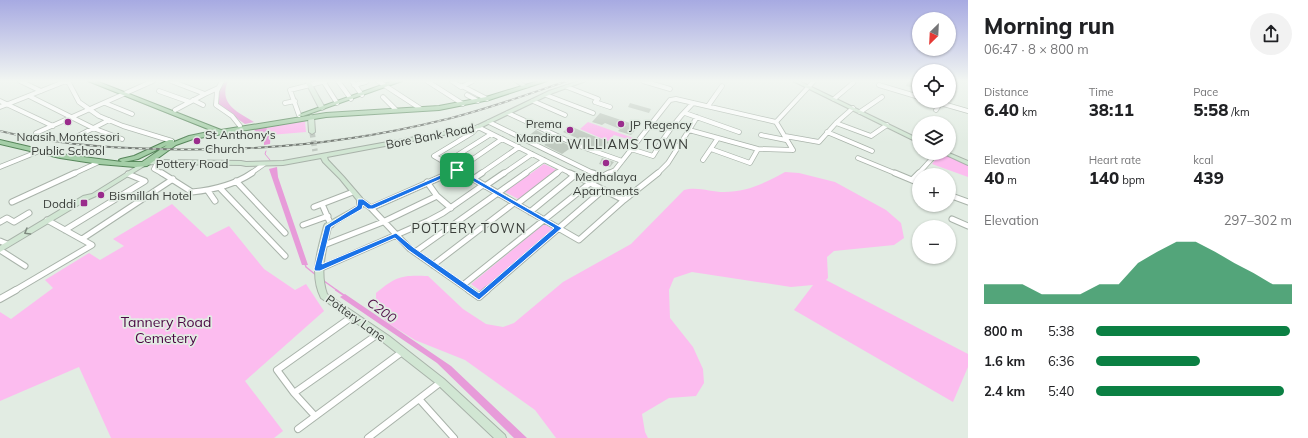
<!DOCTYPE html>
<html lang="en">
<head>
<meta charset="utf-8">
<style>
	body { margin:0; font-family:Mulish,sans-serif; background:#f2f2f2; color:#202124; height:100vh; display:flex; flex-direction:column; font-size:15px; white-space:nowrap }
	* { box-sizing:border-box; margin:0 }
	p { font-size:13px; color:#757577 }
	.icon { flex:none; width:22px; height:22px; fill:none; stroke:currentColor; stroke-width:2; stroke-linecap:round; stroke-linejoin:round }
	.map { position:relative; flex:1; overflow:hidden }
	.drawer { display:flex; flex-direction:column; background:#fff; width:340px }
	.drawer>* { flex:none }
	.needle { width:26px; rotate:204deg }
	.fabs { position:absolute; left:912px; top:12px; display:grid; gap:8px }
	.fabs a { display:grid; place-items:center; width:44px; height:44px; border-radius:50%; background:#fff; box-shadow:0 1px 3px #0004; font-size:20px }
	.pin { position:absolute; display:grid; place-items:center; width:34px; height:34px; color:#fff; margin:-17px; border-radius:8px; box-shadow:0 2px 6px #0006 }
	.round { display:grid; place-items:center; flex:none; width:42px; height:42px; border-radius:21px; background:#f2f2f2 }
	.headline { display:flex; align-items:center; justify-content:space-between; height:68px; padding:0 16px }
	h1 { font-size:22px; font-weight:800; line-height:30px }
	.metrics { display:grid; grid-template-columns:repeat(3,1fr); gap:6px; height:68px; padding:4px 16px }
	.metrics div { display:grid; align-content:center }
	.metrics b { font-size:17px; font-weight:800 }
	.metrics small { font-size:11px; font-weight:400 }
	.metrics p { font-size:11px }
	.chart { height:112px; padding:8px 16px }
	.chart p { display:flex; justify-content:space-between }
	.chart svg { width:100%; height:72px; margin-top:4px; fill:#0b8043; opacity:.7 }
	ul { padding:0 16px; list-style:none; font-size:13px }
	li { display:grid; grid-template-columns:64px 48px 1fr; align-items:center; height:30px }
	li i { height:10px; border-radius:5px; background:#0b8043 }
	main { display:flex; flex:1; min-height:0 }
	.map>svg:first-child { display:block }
</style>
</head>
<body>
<main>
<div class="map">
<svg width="968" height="438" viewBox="0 0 968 438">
	<rect width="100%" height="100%" fill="#e2ece3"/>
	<path fill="#fcbcef" d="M305 121 306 132 270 135 266 127Z
		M588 122 633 138 631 140 614 135 608 141 580 129Z
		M940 153H943L968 165V177L932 164Z
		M544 164 559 171 520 200 505 192Z
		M785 172 799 173 835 182 886 210 901 223 904 238 894 245 834 251 827 257 828 278 826 280 968 354V367L953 402 794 310 813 285 791 287 692 272 674 278 669 290 670 318 693 347 703 369 704 383 696 396 669 398 642 414 645 432 648 438H556L535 410 465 360 415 340 386 322 376 308V293C397 276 401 275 428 276L463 309 486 324 503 327 514 323 563 282 631 244 684 190C697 186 711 192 724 192 747 192 765 183 785 172Z
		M172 204 207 237 229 226 264 269 295 290 306 284 324 311 245 381 283 431 274 438H111L79 367 0 401V312L11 319 53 288 45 280 89 253 100 260 124 246 113 239Z
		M544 224 555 230 482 292 471 284Z"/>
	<path fill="#e79bd9" d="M224 81H228C218 104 238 112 254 122L245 124 219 106C216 97 220 89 224 81Z
		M266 127C269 133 271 137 270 144L264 145V139L253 129Z
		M277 167 278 177 308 265H302L269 169Z
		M345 294 451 366 527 438H514L437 363 340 297Z"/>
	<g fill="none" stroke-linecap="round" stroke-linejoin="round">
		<path stroke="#e79bd9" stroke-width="1" d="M266 151 265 154 270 160"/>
		<path stroke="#e79bd9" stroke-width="1.5" d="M305 264 306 267 316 275
			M324 281 338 291"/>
		<path stroke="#e79bd9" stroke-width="2" d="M336 290 345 296"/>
	</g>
	<path fill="#c0cac0" d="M908 81H919V89L906 86Z
		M630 103 651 109 649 113 628 107Z
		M600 113 639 126 631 135 618 131 620 129 605 123 602 125 592 122Z
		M570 126 591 135 609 142 601 150 589 146 591 144 563 132Z
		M536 130 545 135 535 141 527 137Z
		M553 139 554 138 572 147 562 154 544 145Z
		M602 158 614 162 610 167 599 164Z"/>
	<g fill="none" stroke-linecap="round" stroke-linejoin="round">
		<path stroke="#c0c9c1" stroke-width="5.5" stroke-dasharray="5.5 3" stroke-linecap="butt" d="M312 132 315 151"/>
		<defs>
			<path id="street-far2" d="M20 81 41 91
				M65 81 69 83 79 102 99 116 123 126 172 141
				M171 81 205 94 175 110
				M222 81 217 91 216 105 232 116 240 126
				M323 81 337 103
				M338 81 351 99
				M352 81 362 95
				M378 81 421 109
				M427 81 463 104
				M452 81 461 87 473 81
				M643 81 670 89
				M354 85 366 82
				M879 85 919 97
				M462 86 487 99
				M567 87 598 99 595 102 610 107
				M159 91 190 102
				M205 94 218 88
				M467 95 478 101
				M546 95 593 113
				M29 96 93 128 122 139
				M383 97 396 110
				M834 99 853 83
				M193 100 203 105
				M0 101 53 126
				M533 101 565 115
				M933 101 968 111
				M105 103 132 114
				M285 103 295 101
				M8 104 66 81
				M708 106 722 86
				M0 107 8 104
				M936 110 941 102
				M860 112 882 97
				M508 113 577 145 622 161
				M685 113 739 132
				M299 115 290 90 326 81
				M489 122 595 174
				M776 122 814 81
				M776 122 793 150
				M836 123 871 136 887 125
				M689 130 697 117
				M827 132 872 151
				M36 133 153 81
				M761 135 786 140
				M78 136 109 120
				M785 136 819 142 836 123 853 108
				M661 141 678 146
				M631 149 653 156C664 136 677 119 693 103
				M711 149 750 163 758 149
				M858 158 897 174
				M703 160 718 138
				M445 163 491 134
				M156 165 154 169 163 174
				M0 167 37 152
				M73 174 99 162
				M250 174 264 164
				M448 174 457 170 502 139
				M465 174 434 156 472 133 478 127 572 174
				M480 174 519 147
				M503 174 532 154
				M524 174 544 160
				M556 174 562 169
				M607 174 615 170 670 100 676 99 776 122
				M657 174 668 163 689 130 758 149 793 150
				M918 174 937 153"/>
			<path id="street-far1" d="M162 173 192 192C213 190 234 185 252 173
				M463 173 579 240 624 200
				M570 173 624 200
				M593 173 601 177
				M895 173 919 183
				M473 179 482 173
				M912 180 919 173
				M236 181 285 233
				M427 182 437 196 451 208
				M485 186 504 173
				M220 188 285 256
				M208 191 215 201
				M949 195 968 202
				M360 200 371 208 410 249 470 291
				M624 200 658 173
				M12 202 75 173
				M322 204 331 225
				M517 204 557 173
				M314 207 353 192
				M371 208 450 173
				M530 212 575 175
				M952 219 968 226
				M0 222 7 218 14 222 29 213
				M303 225 328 216
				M65 230 145 181 128 174
				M82 239 173 179
				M0 241 7 244
				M324 245 383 222 437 196
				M0 250 25 266
				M415 252 526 173
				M433 265 514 203
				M319 269 428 221 443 213 483 185
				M463 285 590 183 609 173
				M14 291 92 245 47 220
				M486 291 603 190"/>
			<path id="street" d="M469 290 479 297 487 290
				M0 299 16 290
				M294 393 378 334
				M419 399 454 438
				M315 416 294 393 277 370 353 316
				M298 429 402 352
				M368 438 441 382"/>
			<path id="secondary" d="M305 81H310L325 108 324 109 322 110 319 108Z
				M514 81H520L529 87 524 88Z
				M579 81H586L553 93 480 128 327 157 328 160 344 177 362 198 363 207 331 227C326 250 319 271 327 294L389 336 444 379 505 435 506 438H494L438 385 383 342 321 298C309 274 318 250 324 226L325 224 357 206V200L340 179 323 162 321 158 283 165 246 166 241 165 154 164 146 165 96 196 87 200 0 252V246L83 196 92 194 142 163 154 160 241 161 246 162 283 161 476 126 549 91Z
				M793 81H799L919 139V143Z
				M311 115 314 117 315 132 312 134 309 132 308 117Z
				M942 153H949L968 161V165Z"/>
			<path id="primary" d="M88 81H96L221 130 326 113 439 106 486 97 538 81H547L489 100 439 110 326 117 193 139 176 145 147 166 135 167 99 164 60 158 0 144V140L60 154 122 162 119 160 121 159 134 156 169 140H173L174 142 189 136 213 131ZM167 145 142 162H124L138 159Z
				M393 81H402L303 116H299L298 115Z"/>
		</defs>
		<use href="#street-far2" stroke="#a9b3aa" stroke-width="5.5"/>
		<use href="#street-far1" stroke="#a9b3aa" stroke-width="7"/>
		<use href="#street" stroke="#a9b3aa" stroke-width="8"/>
		<use href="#secondary" stroke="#a9b3aa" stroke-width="2"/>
		<use href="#primary" stroke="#57865b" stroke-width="2"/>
		<use href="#street-far2" stroke="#fff" stroke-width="4"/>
		<use href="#street-far1" stroke="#fff" stroke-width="5"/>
		<use href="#street" stroke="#fff" stroke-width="6"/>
		<use href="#secondary" fill="#d1e6d3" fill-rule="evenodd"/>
		<use href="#primary" fill="#a4cea7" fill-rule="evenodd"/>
		<defs>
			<path id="rail" d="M0 131C52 144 105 148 159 149 254 152 350 143 443 120 485 110 526 95 567 81"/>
		</defs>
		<use href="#rail" stroke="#757b75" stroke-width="2"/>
		<use href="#rail" stroke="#e2ece3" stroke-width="1" stroke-dasharray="3.5" stroke-linecap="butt"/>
	</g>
	<defs><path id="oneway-chevron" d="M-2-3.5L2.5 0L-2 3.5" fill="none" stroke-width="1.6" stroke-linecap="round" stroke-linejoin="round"/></defs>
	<use stroke="#7e8a7f" href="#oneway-chevron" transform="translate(27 232) rotate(149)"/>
	<linearGradient id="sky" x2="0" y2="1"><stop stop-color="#a7aae2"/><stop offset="0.57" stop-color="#f2f6f2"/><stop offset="1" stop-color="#f2f6f2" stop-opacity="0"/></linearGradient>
	<rect width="968" height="142" fill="url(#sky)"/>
	<path fill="#1a73e8" stroke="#fff" fill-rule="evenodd" d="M457 168 562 228 479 300 408 250 395 238 320 271H315L314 269 325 226 357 206 358 199H363L371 205ZM457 172 554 228 479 293 413 247 396 233 322 264 331 227 362 209 363 205 368 209H373Z"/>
	<g fill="#9a2c8c" stroke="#e2ece3" stroke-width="1.5">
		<circle cx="68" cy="122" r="4"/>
		<circle cx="621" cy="124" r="4"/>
		<circle cx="570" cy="130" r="4"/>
		<circle cx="197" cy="141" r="4"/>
		<circle cx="606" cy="163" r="4"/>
		<circle cx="101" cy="195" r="4"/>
		<rect x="80" y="199" width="8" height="8" rx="2"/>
	</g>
	<g text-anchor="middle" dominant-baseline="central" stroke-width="3.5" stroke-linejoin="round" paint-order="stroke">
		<g font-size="12" fill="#3a3e3a" stroke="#e2ece3" text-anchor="start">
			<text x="562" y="123" text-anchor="end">Prema<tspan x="562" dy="14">Mandira</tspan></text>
			<text x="629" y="124">JP Regency</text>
			<text x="205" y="134">St Anthony's<tspan x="205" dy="14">Church</tspan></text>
			<text x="68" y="136" text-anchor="middle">Naasih Montessori<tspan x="68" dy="14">Public School</tspan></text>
			<text x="606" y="176" text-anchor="middle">Medhalaya<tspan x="606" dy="14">Apartments</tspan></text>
			<text x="109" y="195">Bismillah Hotel</text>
			<text x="76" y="203" text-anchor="end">Doddi</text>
		</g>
		<g font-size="12" fill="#3a3e3a" stroke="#e2ece3">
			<text transform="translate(430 136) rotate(-11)">Bore Bank Road</text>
			<text x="192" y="163">Pottery Road</text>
			<text transform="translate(356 318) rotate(36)">Pottery Lane</text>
		</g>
		<g font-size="13" letter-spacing="1" fill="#3a3e3a" stroke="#e2ece3">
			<text x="628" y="144">WILLIAMS TOWN</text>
			<text x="469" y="228">POTTERY TOWN</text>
		</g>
		<g font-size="13" font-style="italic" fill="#520f4a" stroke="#e2ece3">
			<text transform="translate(382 310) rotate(35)">C200</text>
		</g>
		<g font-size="14" fill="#4b0643" stroke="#e2ece3">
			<text x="166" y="322">Tannery Road<tspan x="166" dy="16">Cemetery</tspan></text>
		</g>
	</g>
</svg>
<div class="fabs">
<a><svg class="needle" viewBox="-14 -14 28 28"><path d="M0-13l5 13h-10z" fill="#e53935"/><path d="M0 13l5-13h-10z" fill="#757577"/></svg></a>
<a><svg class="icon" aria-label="locate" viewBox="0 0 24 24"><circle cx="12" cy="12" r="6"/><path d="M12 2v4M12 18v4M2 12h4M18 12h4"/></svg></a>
<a><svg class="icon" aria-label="layers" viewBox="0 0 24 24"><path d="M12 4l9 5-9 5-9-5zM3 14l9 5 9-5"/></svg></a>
<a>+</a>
<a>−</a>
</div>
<div class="pin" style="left:457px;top:170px;background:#1e9e55"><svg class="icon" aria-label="arrive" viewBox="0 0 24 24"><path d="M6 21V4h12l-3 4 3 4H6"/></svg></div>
</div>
<section class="drawer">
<div class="headline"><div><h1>Morning run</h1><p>06:47 · 8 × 800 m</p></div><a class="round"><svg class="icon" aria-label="share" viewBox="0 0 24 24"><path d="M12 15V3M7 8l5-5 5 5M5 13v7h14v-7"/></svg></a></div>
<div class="metrics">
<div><p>Distance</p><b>6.40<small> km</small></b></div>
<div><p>Time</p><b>38:11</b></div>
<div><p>Pace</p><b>5:58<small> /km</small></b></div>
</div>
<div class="metrics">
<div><p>Elevation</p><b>40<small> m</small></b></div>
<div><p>Heart rate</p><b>140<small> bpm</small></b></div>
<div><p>kcal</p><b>439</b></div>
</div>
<div class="chart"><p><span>Elevation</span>297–302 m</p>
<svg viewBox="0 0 160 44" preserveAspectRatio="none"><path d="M0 44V32L10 32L20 32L30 38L40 38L50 38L60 32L70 32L80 19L90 12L100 6L110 6L120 12L130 19L140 25L150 32L160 32V44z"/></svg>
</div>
<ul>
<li><b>800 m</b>5:38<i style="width:99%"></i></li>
<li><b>1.6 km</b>6:36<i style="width:53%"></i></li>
<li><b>2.4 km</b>5:40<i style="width:96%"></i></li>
</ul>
</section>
</main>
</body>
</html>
